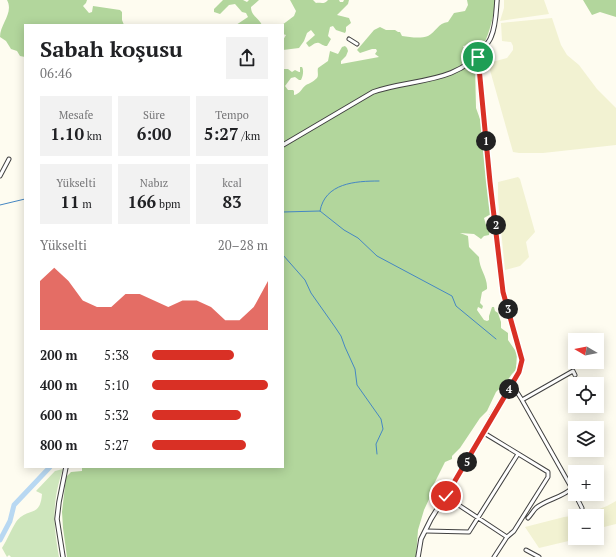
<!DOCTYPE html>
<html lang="tr">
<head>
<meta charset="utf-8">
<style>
	body { margin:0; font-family:"PT Serif",serif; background:#f2f2f2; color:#202124; height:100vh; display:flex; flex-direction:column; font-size:15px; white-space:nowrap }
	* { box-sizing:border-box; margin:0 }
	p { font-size:13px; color:#757577 }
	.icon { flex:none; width:22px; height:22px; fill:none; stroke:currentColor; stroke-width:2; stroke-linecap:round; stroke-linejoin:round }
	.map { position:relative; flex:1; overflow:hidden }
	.details { position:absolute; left:24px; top:24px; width:260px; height:444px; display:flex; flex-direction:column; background:#fff; border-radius:0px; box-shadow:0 2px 10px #0003 }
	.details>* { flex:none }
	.needle { width:26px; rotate:280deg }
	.fabs { position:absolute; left:568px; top:333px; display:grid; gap:8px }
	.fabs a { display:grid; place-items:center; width:36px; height:36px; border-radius:0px; background:#fff; box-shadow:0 2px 10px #0003; font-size:20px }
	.pin { position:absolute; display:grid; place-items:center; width:34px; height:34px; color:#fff; margin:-17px; border:2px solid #fff; border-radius:50%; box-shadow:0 1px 4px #0007 }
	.km { position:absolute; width:20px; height:20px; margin:-10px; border-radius:50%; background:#222; color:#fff; font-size:11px; line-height:20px; text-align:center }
	.round { display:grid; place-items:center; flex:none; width:42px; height:42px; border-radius:0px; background:#f2f2f2 }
	.head { display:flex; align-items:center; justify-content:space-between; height:68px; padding:0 16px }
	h1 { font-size:22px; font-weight:800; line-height:30px }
	.figures { display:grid; grid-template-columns:repeat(3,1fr); gap:6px; height:68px; padding:4px 16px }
	.figures div { display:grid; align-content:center; border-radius:0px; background:#f2f2f2; text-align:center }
	.figures b { font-size:17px; font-weight:800 }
	.figures small { font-size:11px; font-weight:400 }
	.figures p { font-size:11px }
	.chart { height:112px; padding:8px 16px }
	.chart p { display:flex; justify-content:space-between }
	.chart svg { width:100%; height:72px; margin-top:4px; fill:#d93025; opacity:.7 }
	ul { padding:0 16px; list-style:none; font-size:13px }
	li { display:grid; grid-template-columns:64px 48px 1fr; align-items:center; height:30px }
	li i { height:10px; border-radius:5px; background:#d93025 }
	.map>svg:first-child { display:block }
</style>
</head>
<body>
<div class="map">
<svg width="616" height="557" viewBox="0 0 616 557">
	<rect width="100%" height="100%" fill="#fefcf0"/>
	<path fill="#f2f2d2" d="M504 0H544L549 14 500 21 504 8Z
		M552 18 561 45 567 55 579 65 597 89 616 108V145L543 153H519L513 152 488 63 507 58 513 50V46L511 42 502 41 501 23Z
		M518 177 520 179 535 232 526 242 529 257 520 266 505 270 498 199V182Z
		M616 501V524L604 527 597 531V516H575V538H581L539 548 525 527 564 517 587 514 607 506Z"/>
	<path fill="#cee6bc" d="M63 469C52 501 53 523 59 557H11L9 555 7 557 2 548C7 540 11 530 16 522 28 506 40 519 42 494L36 491 55 471Z"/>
	<path fill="#b2d69c" d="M7 0H87L86 3 83 6 89 13 92 12 93 6 120 10 122 12V20L124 25H25V57L20 56 17 51 11 49 6 41 0 37C0 24 14 13 7 0Z
		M223 0H243L247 2 249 0H259L251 7C251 16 259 18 262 25H236L248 17 246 13 242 12 235 4 229 5 220 14 214 12V9Z
		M290 0H313L316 3C320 2 324 5 328 0H339L340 2H343L344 0H349L348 4 337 15 349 18 351 23 346 27V31L345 33 336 30 333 26 330 27 328 36 331 39 327 46C323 46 322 44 319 43 315 42 312 46 309 47L306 43 315 35 311 30 307 33 304 41 299 48 283 50V40L286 35 283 34 282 25 294 16 296 11Z
		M467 0H496C495 7 487 56 474 49 472 48 471 46 469 45L463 46 469 58 465 65 467 66 473 64 475 65 476 108 480 119 483 135 491 214 484 218 486 225 490 228 489 235 484 236 481 239 474 234 460 233 468 236 469 247 479 257C479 269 488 277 487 289L482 292 480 303 483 306 482 309 478 307 477 310 484 320 487 321 489 320V316L492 307H494L495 311 498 313 501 322V328L508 333V340L517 353 516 370 512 374 502 388 498 390 496 392 487 411 480 418 460 448 452 456V459L445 462 433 486 431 495 424 510 418 530 416 557H67L63 528 62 512 66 477 71 472 82 471V467H283V69H288L292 72 295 70 299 72H300V67H302C304 70 303 76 301 80H299L295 77 291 78 285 86 288 90H293L294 91V95C300 94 301 89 306 85 310 83 313 82 317 78 319 75 317 72 318 68L328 61 330 51 338 54 342 47 345 46 347 48 348 51 346 56 341 61V64L379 57 375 54 377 51 376 49H372L360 53 357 50 374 30 380 27 386 30H395L398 32H400L402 36C410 37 420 39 428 36 436 32 438 23 448 22L454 13 465 11 468 5Z
		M583 0H616V17L600 12 592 15Z"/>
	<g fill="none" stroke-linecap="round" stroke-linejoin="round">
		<path stroke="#4587c3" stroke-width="1" d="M0 205 25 199
			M320 211C325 183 355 181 379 181
			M283 212 320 211 344 230 358 238 377 256 452 296 456 306 496 339
			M283 255 305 280 311 293 335 327 341 336 345 347 355 369 357 385 381 419 383 429 376 444 377 454"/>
		<path stroke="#b8d8f2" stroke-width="5" d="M0 540 10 521 14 505 50 467"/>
		<defs>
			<path id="minor" d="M349 39 357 44
				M0 176 9 159
				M511 386 515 389 522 400 575 494
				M522 400 573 371 575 375
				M484 433 548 472V477L514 531 507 537 494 557
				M575 494 582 508
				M445 496 507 537
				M528 518C531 515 533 511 536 508 547 499 562 498 572 488
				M426 531 469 532 518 454
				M526 550 539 557"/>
			<path id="tertiary" d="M283 145 373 92C411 78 458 85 484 47 487 44 490 40 491 37 496 26 496 12 497 0
				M63 557 57 519 59 502 66 467
				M418 557 421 539 431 519 484 433 492 416 519 372 522 360 503 292 490 182 478 57"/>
		</defs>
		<use href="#minor" stroke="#414141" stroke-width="5"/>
		<use href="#tertiary" stroke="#414141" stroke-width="5.5"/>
		<use href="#minor" stroke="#fff" stroke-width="3"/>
		<use href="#tertiary" stroke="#fff" stroke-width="3.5"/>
	</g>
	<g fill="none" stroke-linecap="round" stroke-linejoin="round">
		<defs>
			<path id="route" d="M446 496 519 372 522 360 503 292 490 182 478 57"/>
		</defs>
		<use href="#route" stroke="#fff" stroke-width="8"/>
		<use href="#route" stroke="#d93025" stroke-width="5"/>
	</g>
</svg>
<div class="fabs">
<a><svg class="needle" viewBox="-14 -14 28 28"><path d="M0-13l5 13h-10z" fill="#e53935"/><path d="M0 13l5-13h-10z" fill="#757577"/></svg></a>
<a><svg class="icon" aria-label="locate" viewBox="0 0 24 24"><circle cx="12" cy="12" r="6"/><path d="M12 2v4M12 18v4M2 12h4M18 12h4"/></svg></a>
<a><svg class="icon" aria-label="layers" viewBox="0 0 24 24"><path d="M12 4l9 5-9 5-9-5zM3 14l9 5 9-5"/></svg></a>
<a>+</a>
<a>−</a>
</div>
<div class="pin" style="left:478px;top:57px;background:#1e9e55"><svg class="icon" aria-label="arrive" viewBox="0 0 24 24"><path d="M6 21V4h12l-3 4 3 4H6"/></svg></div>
<div class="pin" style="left:446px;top:496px;background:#d93025"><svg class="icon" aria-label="check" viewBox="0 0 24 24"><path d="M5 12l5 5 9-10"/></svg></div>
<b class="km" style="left:486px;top:141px">1</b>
<b class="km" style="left:496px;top:225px">2</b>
<b class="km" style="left:508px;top:309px">3</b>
<b class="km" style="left:509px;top:389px">4</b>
<b class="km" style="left:467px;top:462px">5</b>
<section class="details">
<div class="head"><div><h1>Sabah koşusu</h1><p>06:46</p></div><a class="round"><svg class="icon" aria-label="share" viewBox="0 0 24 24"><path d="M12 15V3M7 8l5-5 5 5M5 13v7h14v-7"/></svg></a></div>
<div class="figures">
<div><p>Mesafe</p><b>1.10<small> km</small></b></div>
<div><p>Süre</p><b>6:00</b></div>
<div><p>Tempo</p><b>5:27<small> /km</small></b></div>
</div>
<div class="figures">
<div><p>Yükselti</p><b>11<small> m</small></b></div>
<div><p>Nabız</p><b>166<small> bpm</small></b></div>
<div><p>kcal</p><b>83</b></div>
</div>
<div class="chart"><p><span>Yükselti</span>20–28 m</p>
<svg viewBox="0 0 160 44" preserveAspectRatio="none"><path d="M0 44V14L10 6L20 14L30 26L40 30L50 30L60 22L70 22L80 26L90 30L100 26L110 26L120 30L130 38L140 38L150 30L160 14V44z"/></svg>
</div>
<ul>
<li><b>200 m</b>5:38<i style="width:71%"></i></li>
<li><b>400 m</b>5:10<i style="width:100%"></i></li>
<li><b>600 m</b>5:32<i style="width:77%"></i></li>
<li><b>800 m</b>5:27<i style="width:81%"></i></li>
</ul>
</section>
</div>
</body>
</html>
